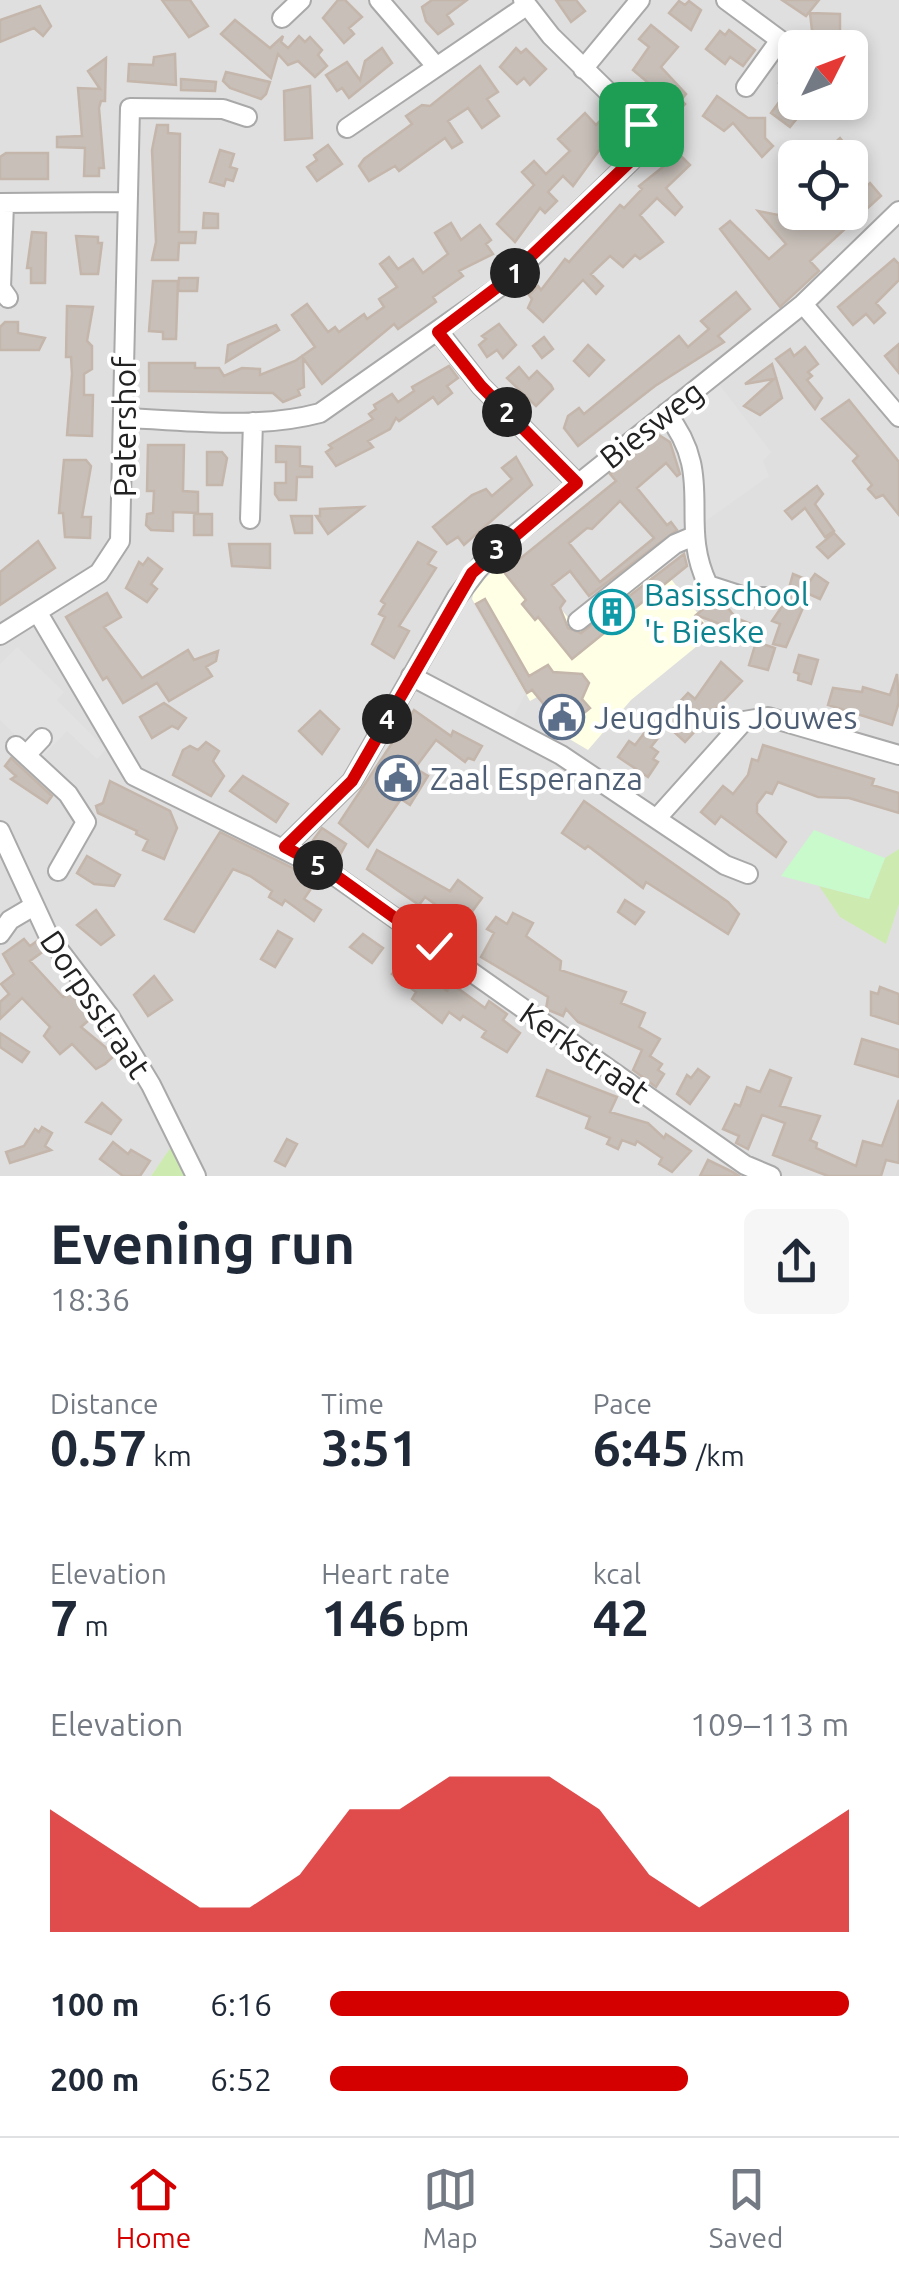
<!DOCTYPE html>
<html lang="en">
<head>
<meta charset="utf-8">
<style>
	body { margin:0; font-family:Ubuntu,sans-serif; background:#f6f6f7; color:#1f2937; height:100vh; display:flex; flex-direction:column; font-size:38px; white-space:nowrap }
	* { box-sizing:border-box; margin:0 }
	p { font-size:32px; color:#747a83 }
	.icon { flex:none; width:55px; height:55px; fill:none; stroke:currentColor; stroke-width:2; stroke-linecap:round; stroke-linejoin:round }
	.map { position:relative; height:1176px; overflow:hidden }
	.panel { display:flex; flex-direction:column; background:#fff; flex:1 }
	.panel>* { flex:none }
	.needle { width:65px; rotate:48deg }
	.tools { position:absolute; left:778px; top:30px; display:grid; gap:20px }
	.tools a { display:grid; place-items:center; width:90px; height:90px; border-radius:15px; background:#fff; box-shadow:0 5px 15px #0003; font-size:50px }
	.pin { position:absolute; display:grid; place-items:center; width:85px; height:85px; color:#fff; margin:-42px; border-radius:20px; box-shadow:0 5px 15px #0006 }
	.km { position:absolute; width:50px; height:50px; margin:-25px; border-radius:50%; background:#222; color:#fff; font-size:28px; line-height:50px; text-align:center }
	.round { display:grid; place-items:center; flex:none; width:105px; height:105px; border-radius:15px; background:#f6f6f7 }
	.summary { display:flex; align-items:center; justify-content:space-between; height:170px; padding:0 50px }
	h1 { font-size:55px; font-weight:700; line-height:75px }
	.stats { display:grid; grid-template-columns:repeat(3,1fr); gap:15px; height:170px; padding:10px 50px }
	.stats div { display:grid; align-content:center }
	.stats b { font-size:50px; font-weight:700 }
	.stats small { font-size:28px; font-weight:400 }
	.stats p { font-size:28px }
	.chart { height:280px; padding:20px 50px }
	.chart p { display:flex; justify-content:space-between }
	.chart svg { width:100%; height:180px; margin-top:10px; fill:#d40000; opacity:.7 }
	ul { padding:0 50px; list-style:none; font-size:32px }
	li { display:grid; grid-template-columns:160px 120px 1fr; align-items:center; height:75px }
	li i { height:25px; border-radius:12px; background:#d40000 }
	.dock { display:flex; justify-content:space-around; align-items:center; height:140px; border-top:2px solid #e0e1e3; background:#fff; font-size:28px; color:#747a83 }
	.dock a { display:grid; justify-items:center; gap:5px }
	.dock .active { color:#d40000 }
	.map>svg:first-child { display:block }
</style>
</head>
<body>
<div class="map">
<svg width="899" height="1176" viewBox="0 0 899 1176">
	<rect width="100%" height="100%" fill="#f2efe9"/>
	<path fill="#e0dfdf" fill-rule="evenodd" d="M0 0H899V1176H185L171 1148 151 1176H0ZM795 48H850V102H795ZM795 158H850V212H795Z"/>
	<path fill="#ffffe5" d="M499 566 523 597 560 608 576 627 646 571 659 588 671 579 713 633 631 700 588 750 561 734 564 729 537 697 530 701 472 599 475 587Z"/>
	<path fill="#cdebb0" d="M899 849V904L886 944 840 917 819 886 869 899 885 858Z
		M171 1147 184 1176H151Z"/>
	<path fill="#c8facc" d="M814 830 885 858 869 899 781 876Z"/>
	<path fill="#e2e2e2" d="M718 383 771 452 763 461 769 476 700 525 702 466 681 412Z
		M467 593 525 694 511 722 437 682 429 673 428 660Z
		M17 647 64 692 57 700 106 749 97 759 67 731 40 759 0 720V664Z"/>
	<path fill="#c7bfb8" stroke="#c4b6ab" stroke-width="2.5" fill-rule="evenodd" d="M162 0H190L208 26 189 37Z
		M338 0H345L362 17 349 28 354 34 344 43 323 18Z
		M432 0H467L447 15 453 24 438 34 426 21 422 7Z
		M556 0H576L585 11 571 22Z
		M782 0H819L806 16Z
		M679 1 685 5 689 1 701 10 691 30 669 13Z
		M40 6 51 26 43 36 34 28 0 42V20Z
		M810 13 840 14V48H814Z
		M235 20 270 48 283 36 281 42 288 48 299 36 305 42 310 37 322 50 318 55 327 66 315 77 298 61 288 65 278 54 271 78 221 34Z
		M651 25 678 47 661 67 686 94 681 100 685 104 675 115 670 110 666 114 654 102 651 97 658 91 633 70 649 47 639 39Z
		M729 30 755 50 743 66 730 57 725 64 706 49 720 31 725 35Z
		M382 48 392 63 349 98 342 88 337 91 326 75 347 62 360 80 365 61Z
		M516 48 521 53 526 49 546 69 530 85 524 78 517 84 500 67Z
		M175 54 176 85 128 81 129 64 153 65 154 57Z
		M106 58 105 101H101L99 108 104 168H99V176H84L85 148 57 147V137L82 136 78 88 100 89 88 71Z
		M480 66 498 92 487 99 499 116 482 128 468 108 448 121 462 142 452 148 445 138 399 171 395 166 369 181 359 166 364 159 412 124 406 116 422 105 430 106Z
		M789 70 795 74 794 112 799 116 790 127 771 113 788 90 779 83Z
		M226 72 270 82 266 94 261 99 230 88 223 81Z
		M181 79 216 82 215 91 181 90Z
		M310 86 312 138 285 140 284 91Z
		M717 96 748 118H765V138L773 146 762 157 733 123 724 131 703 116Z
		M585 113 596 125 601 120 610 128 605 133 614 143 604 153 600 149 573 186 563 176 548 192 557 201 545 213 540 208 515 242 497 224 534 185 522 172 534 161 546 174 570 151 558 139Z
		M157 125H168V133L180 134 179 232H196L195 243H179L178 260H152L156 242 152 150Z
		M840 138 848 148 836 158H818Z
		M328 145 342 164 317 181 307 167 317 160 314 155Z
		M220 150 234 154 230 167 237 169 233 181 226 179 224 186 210 182Z
		M675 150 690 165 666 188 682 207 675 215 657 198 640 215 663 242 640 259 635 255 623 267 610 256 591 274 603 286 596 294 583 280 543 322 528 308 532 299 529 295 538 286 541 290 565 259 569 262 620 205 624 208 642 189 639 186 669 162 666 159Z
		M6 153H48V179H0V157Z
		M870 183 881 196 810 261 819 271 780 307 720 229 730 221 769 259 786 244 758 211 778 215 795 200V212H850V202Z
		M204 213 218 214V228H203Z
		M451 223 461 240 480 225 491 240 486 244 493 254 459 271 463 276 433 297 436 302 398 329 394 324 322 384 303 358 304 387 298 390 300 395 283 402 273 393 149 391V363H195V368H219L224 376 242 368 260 369V375L295 361 315 347 292 315 307 304 328 332 335 327 339 332 364 314 367 319 384 307 379 299 397 287 380 264 389 257 398 269 413 259 423 273 448 254 435 233Z
		M32 232 46 233 45 283H31V268H27Z
		M76 236 98 237V243H102L98 274H81Z
		M894 259 899 264V280L876 303 885 313 874 323 866 314 853 325 838 307Z
		M179 278H198L197 291H178Z
		M153 281H178L176 339H163V332L149 331Z
		M736 292 750 309 718 336 724 342 655 386 578 446 564 428 568 416 579 408 584 414 679 336 688 347 709 329 701 321Z
		M67 306 93 307 87 341 92 346V369L84 374V395H93L92 436 67 435 72 374 71 357H66Z
		M5 322H18V333L45 338 39 350H0V327Z
		M499 324 516 345 503 358 497 350 487 357 479 345 486 339 482 336Z
		M276 325 279 330 226 362 228 345Z
		M544 337 553 349 542 358 533 346Z
		M899 344V373L885 356Z
		M588 345 604 360 589 376 574 361Z
		M805 347 818 364 808 372 812 376 807 380 822 398 815 409 776 359 790 349 794 356Z
		M772 364 782 398 760 415 744 406 774 379 745 384Z
		M449 366 458 378 447 386 452 393 438 404 433 397 399 421 396 418 390 429 368 441 373 447 336 466 326 452 332 448 329 445 373 419 369 414 376 409 374 405 392 394 398 402 414 391 412 387Z
		M519 367 529 379 537 371 551 385 553 389 536 406 507 378Z
		M849 400 899 462V515L883 495 876 498 868 489 872 485 853 461 858 456 822 419Z
		M659 435 670 442 680 474 677 476 666 463 637 488 667 525 671 522 677 530 589 596 570 571 552 585 565 601 560 608 568 628 581 633 684 554 687 566 572 659 538 617 535 620 522 604 526 600 500 567 512 557 516 562 616 481 610 474ZM620 501 654 538 600 582 569 543 587 528 592 529Z
		M148 445H184L183 491 198 492V513L173 512V531L151 530 146 525 147 514 153 513 154 491H147Z
		M276 446 300 447V466L312 467V477H297L296 500H279L275 494V483H286V462H276Z
		M207 452H222L227 458 222 485H207Z
		M516 457 532 485 464 545 458 537 447 544 433 527 472 495 486 489 492 496 512 479 502 468Z
		M64 460H86L91 466 82 517H91L90 538 65 537 63 513H59Z
		M817 486 823 494 815 504 834 531 825 537 805 508 792 519 785 511Z
		M363 507 328 534 316 516H320V509Z
		M194 514H212V535H194Z
		M291 516H312V533H295Z
		M834 533 844 544 828 558 817 547Z
		M38 541 55 568 0 605V572Z
		M418 542 436 552 428 564 436 568 399 626 409 631 394 658 372 644 385 617 379 614 385 604 381 601Z
		M229 544H270V568L232 566Z
		M148 558 162 569 151 584 157 589 147 602 126 588 139 562 143 565Z
		M793 574 810 581 815 574 828 583 820 599 809 594 786 647 773 644 780 624 772 621 785 602Z
		M107 593 121 617 104 627 142 678 188 650 194 660 218 651 216 661 206 667 212 676 169 701 157 683 123 703 107 677 103 680 66 617Z
		M485 599 529 676 548 665 553 672 582 674 589 683 582 699 590 708 564 729 532 690 527 693 476 604Z
		M714 600 724 603 736 618 756 626 752 636 696 615Z
		M697 618 708 629 693 637 685 627Z
		M756 642 775 648 768 670 749 665Z
		M799 655 818 660 811 684 798 680 799 674 794 672Z
		M721 662 742 681 685 742 662 721 688 693 695 699Z
		M897 674 899 702 892 725 828 705 833 688 862 692 863 687 890 695Z
		M164 703 186 718 178 729 172 726 152 738 140 717Z
		M414 710 451 736 453 731 482 746 474 760 468 758 465 762 436 740 415 768 428 776 410 805 401 799 368 847 339 823Z
		M320 711 339 729 322 754 299 731Z
		M652 723 662 733 651 747 658 752 653 759 658 762 648 777 618 757 629 741 635 745Z
		M206 742 219 751 213 761 224 776 211 796 173 775 183 750 190 746 198 750Z
		M763 745 874 779 872 785 899 793V813L849 798 818 797 778 782 772 794 766 792 757 804V813L786 842 776 857 721 816 715 824 701 812 723 786 733 794 748 775 752 759 758 761Z
		M11 758 52 796 47 803 11 779 16 776 5 766Z
		M243 776 288 804 276 822 230 791Z
		M110 781 170 811 177 828 164 859 143 850 148 840 136 834 137 831 98 813 96 806 103 803Z
		M584 801 728 902 739 914 728 934 646 882 643 888 588 846 585 849 562 833Z
		M322 828 346 844 336 862 308 847Z
		M220 832 317 880 304 899 321 910 314 921 285 900 282 905 269 897 272 891 250 876 233 869 194 932 165 919Z
		M377 850 450 891 458 880 482 898 463 924 425 897 419 905 367 869Z
		M87 856 120 875 114 886 94 884 77 873Z
		M625 900 644 912 635 924 618 912Z
		M96 910 114 935 101 945 77 925Z
		M513 913 533 923 526 936 561 961 560 970 626 992 621 1003 645 1013 639 1027 660 1039 650 1056 662 1064 658 1070 664 1074 656 1087 633 1070 642 1050 578 1022 566 1009 563 1016 546 1009 548 997 481 957 494 933 487 929 496 917 507 924Z
		M278 931 292 939 275 967 261 959Z
		M363 934 383 948 372 963 350 947Z
		M24 939 30 946 37 941 44 951 30 961 63 997 74 991 89 1011 85 1015 89 1020 81 1027 115 1055 105 1064 96 1069 72 1044 60 1054 44 1036 50 1027 22 998 0 1019V1002L9 994 1 984 14 974 3 954Z
		M410 954 431 968 426 975 447 991 452 984 485 1008 489 1001 507 1014 503 1020 520 1033 507 1052 482 1037 486 1031 463 1016 460 1020 449 1012 442 1023 412 999 416 992 392 974Z
		M154 976 172 1000 148 1016 134 995Z
		M880 987 899 994V1024L871 1015V992L878 994Z
		M0 1033 29 1052 22 1062 0 1047Z
		M862 1039 899 1050V1077L855 1064Z
		M698 1069 709 1077 690 1104 677 1094 687 1075 691 1078Z
		M547 1070 617 1097 610 1112 648 1123 664 1138 666 1134 691 1151 672 1172 659 1164 662 1158 637 1141 635 1145 622 1140 618 1149 607 1144 610 1138 586 1128 590 1117 537 1096Z
		M770 1070 791 1078 780 1106 820 1116 810 1140 817 1143 816 1148 856 1166 863 1141 882 1146 899 1100V1163L886 1160 881 1176H828L773 1155 785 1123 762 1115 748 1149 736 1143 739 1136 723 1129 735 1104 740 1106 747 1087 760 1092Z
		M102 1103 121 1120 111 1134 86 1122Z
		M42 1127 52 1133 45 1146 51 1150 10 1163 6 1152 24 1146 35 1129 39 1132Z
		M287 1139 297 1144 285 1166 275 1161Z
		M113 1142 128 1154 131 1150 150 1161 140 1176H123L100 1159Z
		M708 1160 733 1172 739 1176H700Z"/>
	<g fill="none" stroke-linecap="round" stroke-linejoin="round">
		<defs>
			<path id="minor" d="M379 0 435 65
				M726 0 780 40 746 87
				M282 18 301 0
				M583 69 640 0
				M347 128 526 6
				M0 203 126 202
				M4 203 1 288 8 298
				M803 304 899 417
				M438 331 481 386 577 483
				M666 413C717 476 677 521 708 585L745 597H774
				M123 418C187 420 257 430 320 413L505 283 637 155 645 142 641 124 551 36 523 0
				M250 519 253 422
				M38 613 134 776 331 873 745 1165 771 1176
				M578 621 675 544 694 536
				M0 635 99 573 120 541 130 108 223 109 247 117
				M411 676 561 755 725 865 748 874
				M16 746 68 794 86 822 58 871
				M26 755 42 738
				M657 818 744 721 768 717 899 755
				M0 831 49 937 110 1017 151 1085 196 1176
				M285 847 352 781 457 597 488 556 803 304 899 211
				M0 934 10 920 32 907"/>
		</defs>
		<use href="#minor" stroke="#a9a9a9" stroke-width="22"/>
		<use href="#minor" stroke="#fff" stroke-width="18"/>
	</g>
	<g fill="none" stroke-linecap="round" stroke-linejoin="round">
		<defs>
			<path id="route" d="M434 946 331 872 285 847 352 781 472 573 577 483 481 386 438 332 504 282 637 155 645 142 641 124"/>
		</defs>
		<use href="#route" stroke="#fff" stroke-width="20"/>
		<use href="#route" stroke="#d40000" stroke-width="12"/>
	</g>
	<defs>
		<symbol id="building-ring" viewBox="-11 -11 22 22"><circle r="9.5" fill="#fff" stroke="#0f9aa8" stroke-width="1.5"/><path d="M-4-6H4V6H1V3H-1V6H-4ZM-2.5-4.3h1.7v1.8h-1.7ZM.8-4.3h1.7v1.8H.8ZM-2.5-1h1.7V.8h-1.7ZM.8-1h1.7V.8H.8Z" fill="#0f9aa8"/></symbol>
		<symbol id="civic-ring" viewBox="-11 -11 22 22"><circle r="9.5" fill="#fff" stroke="#5c6f8a" stroke-width="1.5"/><path d="M-.6-6.5H3V-4.5H.6V-3L4-1V1h2V6H-6V1h2V-1L-.6-3ZM-1.2 2.5V6h2.4V2.5Z" fill="#5c6f8a"/></symbol>
	</defs>
	<g fill-rule="evenodd">
		<use href="#building-ring" x="587" y="587" width="50" height="50"/>
		<use href="#civic-ring" x="537" y="692" width="50" height="50"/>
		<use href="#civic-ring" x="373" y="753" width="50" height="50"/>
	</g>
	<g text-anchor="middle" dominant-baseline="central" stroke-width="8" stroke-linejoin="round" paint-order="stroke">
		<g font-size="32" fill="#222" stroke="#fff">
			<text transform="translate(651 424) rotate(-38)">Biesweg</text>
			<text transform="translate(124 427) rotate(-90)">Patershof</text>
			<text transform="translate(96 1004) rotate(56)">Dorpsstraat</text>
			<text transform="translate(585 1052) rotate(35)">Kerkstraat</text>
		</g>
		<g font-size="32" fill="#0d838f" stroke="#fff" text-anchor="start">
			<text x="644" y="594">Basisschool<tspan x="644" dy="37">'t Bieske</tspan></text>
		</g>
		<g font-size="32" fill="#4e5e75" stroke="#fff" text-anchor="start">
			<text x="594" y="717">Jeugdhuis Jouwes</text>
			<text x="430" y="778">Zaal Esperanza</text>
		</g>
	</g>
</svg>
<div class="tools">
<a><svg class="needle" viewBox="-14 -14 28 28"><path d="M0-13l5 13h-10z" fill="#e53935"/><path d="M0 13l5-13h-10z" fill="#747a83"/></svg></a>
<a><svg class="icon" aria-label="locate" viewBox="0 0 24 24"><circle cx="12" cy="12" r="6"/><path d="M12 2v4M12 18v4M2 12h4M18 12h4"/></svg></a>
</div>
<div class="pin" style="left:641px;top:124px;background:#1e9e55"><svg class="icon" aria-label="arrive" viewBox="0 0 24 24"><path d="M6 21V4h12l-3 4 3 4H6"/></svg></div>
<div class="pin" style="left:434px;top:946px;background:#d93025"><svg class="icon" aria-label="check" viewBox="0 0 24 24"><path d="M5 12l5 5 9-10"/></svg></div>
<b class="km" style="left:515px;top:273px">1</b>
<b class="km" style="left:507px;top:412px">2</b>
<b class="km" style="left:497px;top:549px">3</b>
<b class="km" style="left:387px;top:719px">4</b>
<b class="km" style="left:318px;top:865px">5</b>
</div>
<section class="panel">
<div class="summary"><div><h1>Evening run</h1><p>18:36</p></div><a class="round"><svg class="icon" aria-label="share" viewBox="0 0 24 24"><path d="M12 15V3M7 8l5-5 5 5M5 13v7h14v-7"/></svg></a></div>
<div class="stats">
<div><p>Distance</p><b>0.57<small> km</small></b></div>
<div><p>Time</p><b>3:51</b></div>
<div><p>Pace</p><b>6:45<small> /km</small></b></div>
</div>
<div class="stats">
<div><p>Elevation</p><b>7<small> m</small></b></div>
<div><p>Heart rate</p><b>146<small> bpm</small></b></div>
<div><p>kcal</p><b>42</b></div>
</div>
<div class="chart"><p><span>Elevation</span>109–113 m</p>
<svg viewBox="0 0 160 44" preserveAspectRatio="none"><path d="M0 44V14L10 22L20 30L30 38L40 38L50 30L60 14L70 14L80 6L90 6L100 6L110 14L120 30L130 38L140 30L150 22L160 14V44z"/></svg>
</div>
<ul>
<li><b>100 m</b>6:16<i style="width:100%"></i></li>
<li><b>200 m</b>6:52<i style="width:69%"></i></li>
</ul>
</section>
<nav class="dock">
<a class="active"><svg class="icon" aria-label="home" viewBox="0 0 24 24"><path d="M3 11l9-7 9 7M6 9v11h12V9"/></svg>Home</a>
<a><svg class="icon" aria-label="map" viewBox="0 0 24 24"><path d="M3 6l6-2 6 2 6-2v14l-6 2-6-2-6 2zM9 4v14M15 6v14"/></svg>Map</a>
<a><svg class="icon" aria-label="saved" viewBox="0 0 24 24"><path d="M7 4h10v16l-5-4-5 4z"/></svg>Saved</a>
</nav>
</body>
</html>
